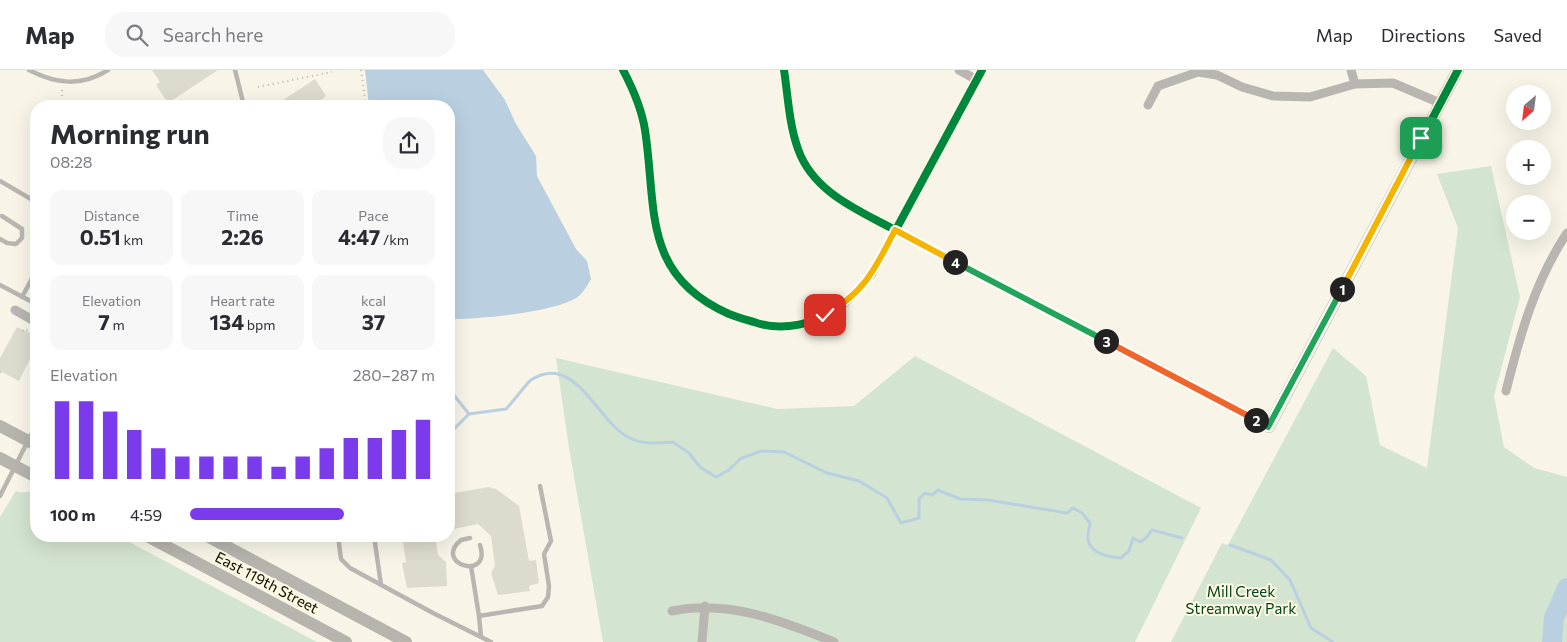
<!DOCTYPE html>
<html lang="en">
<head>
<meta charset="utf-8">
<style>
	body { margin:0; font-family:Commissioner,sans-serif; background:#f7f7f7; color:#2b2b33; height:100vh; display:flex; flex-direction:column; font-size:19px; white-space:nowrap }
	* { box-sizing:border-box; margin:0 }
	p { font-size:16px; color:#7c7c81 }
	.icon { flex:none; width:28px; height:28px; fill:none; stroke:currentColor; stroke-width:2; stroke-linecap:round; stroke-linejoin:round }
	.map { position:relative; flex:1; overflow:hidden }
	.side { position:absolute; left:30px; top:30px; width:425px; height:442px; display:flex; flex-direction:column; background:#fff; border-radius:20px; box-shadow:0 5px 20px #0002 }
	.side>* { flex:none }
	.needle { width:32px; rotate:208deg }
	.controls { position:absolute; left:1506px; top:15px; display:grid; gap:10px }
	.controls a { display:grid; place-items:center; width:45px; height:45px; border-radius:50%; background:#fff; box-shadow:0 5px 20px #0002; font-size:25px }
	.pin { position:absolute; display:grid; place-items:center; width:42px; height:42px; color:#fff; margin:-21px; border-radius:10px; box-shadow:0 2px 8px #0006 }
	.km { position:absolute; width:25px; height:25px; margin:-12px; border-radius:50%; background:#222; color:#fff; font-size:14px; line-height:25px; text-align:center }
	.round { display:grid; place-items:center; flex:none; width:52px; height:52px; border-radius:20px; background:#f7f7f7 }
	.summary { display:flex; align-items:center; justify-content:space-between; height:85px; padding:0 20px }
	h1 { font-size:28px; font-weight:700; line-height:38px }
	.figures { display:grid; grid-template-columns:repeat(3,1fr); gap:8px; height:85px; padding:5px 20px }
	.figures div { display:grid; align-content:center; border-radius:12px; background:#f7f7f7; text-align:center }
	.figures b { font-size:21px; font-weight:700 }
	.figures small { font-size:14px; font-weight:400 }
	.figures p { font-size:14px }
	.chart { height:140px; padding:10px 20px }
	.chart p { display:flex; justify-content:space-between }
	.chart svg { width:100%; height:90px; margin-top:5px; stroke:#7c3aed; stroke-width:6 }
	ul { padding:0 20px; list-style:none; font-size:16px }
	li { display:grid; grid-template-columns:80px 60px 1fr; align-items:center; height:38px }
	li i { height:12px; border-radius:6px; background:#7c3aed }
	header { display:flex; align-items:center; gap:30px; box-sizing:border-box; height:70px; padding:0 25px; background:#fff; border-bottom:1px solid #e1e1e2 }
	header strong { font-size:24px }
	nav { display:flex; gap:28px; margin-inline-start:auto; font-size:18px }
	.search { width:350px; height:45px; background:#f7f7f7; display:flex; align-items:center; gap:12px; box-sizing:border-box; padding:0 18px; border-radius:20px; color:#7c7c81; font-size:19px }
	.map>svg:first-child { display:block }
</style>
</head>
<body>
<header>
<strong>Map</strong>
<div class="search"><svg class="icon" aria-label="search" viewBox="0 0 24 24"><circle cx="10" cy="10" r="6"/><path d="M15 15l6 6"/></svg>Search here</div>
<nav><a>Map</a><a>Directions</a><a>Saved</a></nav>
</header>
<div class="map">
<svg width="1567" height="572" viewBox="0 0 1567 572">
	<rect width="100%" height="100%" fill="#f8f5e8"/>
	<path fill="#d3e4d0" d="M1491 96 1520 227 1494 326 1504 377 1534 398 1567 407V572H1171L1222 473 1228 475 1333 278 1366 306 1380 375 1427 398 1458 158 1437 104Z
		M915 286 1201 438 1135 572H603L569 378 556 288 777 339 854 336Z
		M16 421C23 424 29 420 36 423V466H118L317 572H0V447Z"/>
	<path fill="#bad0e1" d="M365 0H483L505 30 516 54 536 86 537 106 576 179 587 191 591 209C588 214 585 220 580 225 563 242 474 250 449 249V36H369Z"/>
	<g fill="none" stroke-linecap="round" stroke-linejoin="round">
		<path stroke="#bad0e1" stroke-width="3" d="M449 319 469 344
			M449 364 469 344 506 339C512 333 526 314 531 310 574 281 598 352 628 367 642 375 658 373 673 372L689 383 700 397 716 407 729 400 740 389 761 381 784 382 827 403 859 411 887 428 901 453 919 448V429L925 423 932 425 938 420 960 429 988 430 1067 443 1073 438 1082 443 1090 453C1090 457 1087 464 1088 469 1090 484 1108 487 1121 488L1129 481 1133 468 1140 472 1147 467 1152 460 1182 468
			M1230 475 1271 490 1290 510 1311 558 1333 572"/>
		<path stroke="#bad0e1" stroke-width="20" d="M1552 572 1554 548 1567 518"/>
	</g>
	<path fill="#dddbcd" d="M152 0H218L168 33 156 15 160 12Z
		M315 9 326 26 321 30 325 36H274Z
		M17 257 36 266V277L19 311 0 301V288Z
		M489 417 496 419 519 436 529 491 536 490 539 513 529 516 530 521 498 525 491 503 495 496 491 466 478 454 449 460V424Z
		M402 466H440L436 472 438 485 446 492 447 516 407 518 402 493 406 492Z"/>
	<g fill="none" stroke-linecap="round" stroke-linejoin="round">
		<path stroke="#b7b5b0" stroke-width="2" stroke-dasharray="1 4" stroke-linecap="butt" d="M361 0 366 36
			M258 17 332 2
			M62 36V19
			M23 261 24 259 36 265 35 267
			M0 302 2 304 3 302"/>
		<path stroke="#b9b6b2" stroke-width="4.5" d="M29 0C56 14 81 17 108 0
			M235 0 244 36
			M0 111 36 132
			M0 169 7 173 16 174 22 168V159L2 146
			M0 215 36 234
			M22 227 36 201
			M0 426 36 355
			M338 466 341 489 350 498 433 543 491 572
			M374 466 381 515
			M470 468 461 470C432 494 492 512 480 475
			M471 496 479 546
			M481 567 479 546 542 536 548 527 549 516 544 484 551 471 540 416"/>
		<path stroke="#b9b6b2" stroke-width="9" d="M623 0C632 17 642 41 645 60 657 138 641 205 729 244 737 247 746 250 754 252 782 262 817 254 840 237 853 228 862 215 872 204L982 0
			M784 0C788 26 789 54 798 79 813 122 858 140 895 160L1269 357
			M959 0 977 10
			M1351 0 1355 14
			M1148 35 1158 16 1198 2 1217 5 1242 17 1273 26 1310 27 1355 14 1393 13 1440 33
			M15 240 36 252
			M1506 321C1520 265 1535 211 1567 163
			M672 541C729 529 782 551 834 572
			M702 572 705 536"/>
		<path stroke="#b7b4ae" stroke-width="12" d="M0 356 36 375
			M1269 357 1458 0
			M0 388 36 407
			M147 466 346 572
			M207 466 406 572"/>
		<defs>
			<path id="cycleway" d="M623 0C632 17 642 41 645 60 657 138 641 205 729 244 737 247 746 250 754 252 782 262 817 254 840 237 853 228 862 215 872 204L982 0
				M784 0C788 26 789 54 798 79 813 122 858 140 895 160L1269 357 1458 0"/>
		</defs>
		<use href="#cycleway" stroke="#fefae2" stroke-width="11"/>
		<use href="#cycleway" stroke="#00873e" stroke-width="8"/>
	</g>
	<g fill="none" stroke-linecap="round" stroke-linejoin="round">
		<defs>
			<path id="split-1" d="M1342 219 1421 68"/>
			<path id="split-2" d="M1256 350 1268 357 1342 219"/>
			<path id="split-3" d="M1106 271 1256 350"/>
			<path id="split-4" d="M955 192 1106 271"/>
			<path id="split-5" d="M825 245C865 222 875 199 895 160L955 192"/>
		</defs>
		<use href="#split-1" stroke="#fff" stroke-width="10"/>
		<use href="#split-2" stroke="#fff" stroke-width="10"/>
		<use href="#split-3" stroke="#fff" stroke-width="10"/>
		<use href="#split-4" stroke="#fff" stroke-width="10"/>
		<use href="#split-5" stroke="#fff" stroke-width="10"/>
		<use href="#split-1" stroke="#f5b400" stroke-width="6"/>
		<use href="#split-2" stroke="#22a559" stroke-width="6"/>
		<use href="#split-3" stroke="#f0652b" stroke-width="6"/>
		<use href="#split-4" stroke="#22a559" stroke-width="6"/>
		<use href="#split-5" stroke="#f5b400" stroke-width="6"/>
	</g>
	<g text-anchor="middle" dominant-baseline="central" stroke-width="4" stroke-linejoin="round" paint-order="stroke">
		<g font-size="15" fill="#0d0c05" stroke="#fefae2">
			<text transform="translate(267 512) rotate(28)">East 119th Street</text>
		</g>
		<g font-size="15" fill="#00411e" stroke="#fefae2">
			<text x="1241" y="521">Mill Creek<tspan x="1241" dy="17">Streamway Park</tspan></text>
		</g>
	</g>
</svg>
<div class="controls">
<a><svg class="needle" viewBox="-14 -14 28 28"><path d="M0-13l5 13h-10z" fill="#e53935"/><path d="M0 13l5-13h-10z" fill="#7c7c81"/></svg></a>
<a>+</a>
<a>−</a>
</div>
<div class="pin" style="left:1421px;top:68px;background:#1e9e55"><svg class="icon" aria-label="arrive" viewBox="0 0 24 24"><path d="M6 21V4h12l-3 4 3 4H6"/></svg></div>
<div class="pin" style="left:825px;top:245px;background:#d93025"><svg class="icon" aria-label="check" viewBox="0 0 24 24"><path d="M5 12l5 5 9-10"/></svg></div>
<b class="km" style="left:1342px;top:219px">1</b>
<b class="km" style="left:1256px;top:350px">2</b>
<b class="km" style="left:1106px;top:271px">3</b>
<b class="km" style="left:955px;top:192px">4</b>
<section class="side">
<div class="summary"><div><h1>Morning run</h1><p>08:28</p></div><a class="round"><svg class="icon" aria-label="share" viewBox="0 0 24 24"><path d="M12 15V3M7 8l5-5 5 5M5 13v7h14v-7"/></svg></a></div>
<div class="figures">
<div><p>Distance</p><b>0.51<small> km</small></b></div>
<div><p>Time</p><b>2:26</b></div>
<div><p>Pace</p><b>4:47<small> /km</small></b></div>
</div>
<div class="figures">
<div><p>Elevation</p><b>7<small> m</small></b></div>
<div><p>Heart rate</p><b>134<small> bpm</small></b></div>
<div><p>kcal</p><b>37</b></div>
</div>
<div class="chart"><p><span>Elevation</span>280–287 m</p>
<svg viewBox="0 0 160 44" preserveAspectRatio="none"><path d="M5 44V6M15 44V6M25 44V11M35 44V20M45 44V29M55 44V33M65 44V33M75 44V33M85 44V33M95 44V38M105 44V33M115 44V29M125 44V24M135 44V24M145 44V20M155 44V15"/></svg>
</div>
<ul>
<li><b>100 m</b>4:59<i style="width:63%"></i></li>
</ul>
</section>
</div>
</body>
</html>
